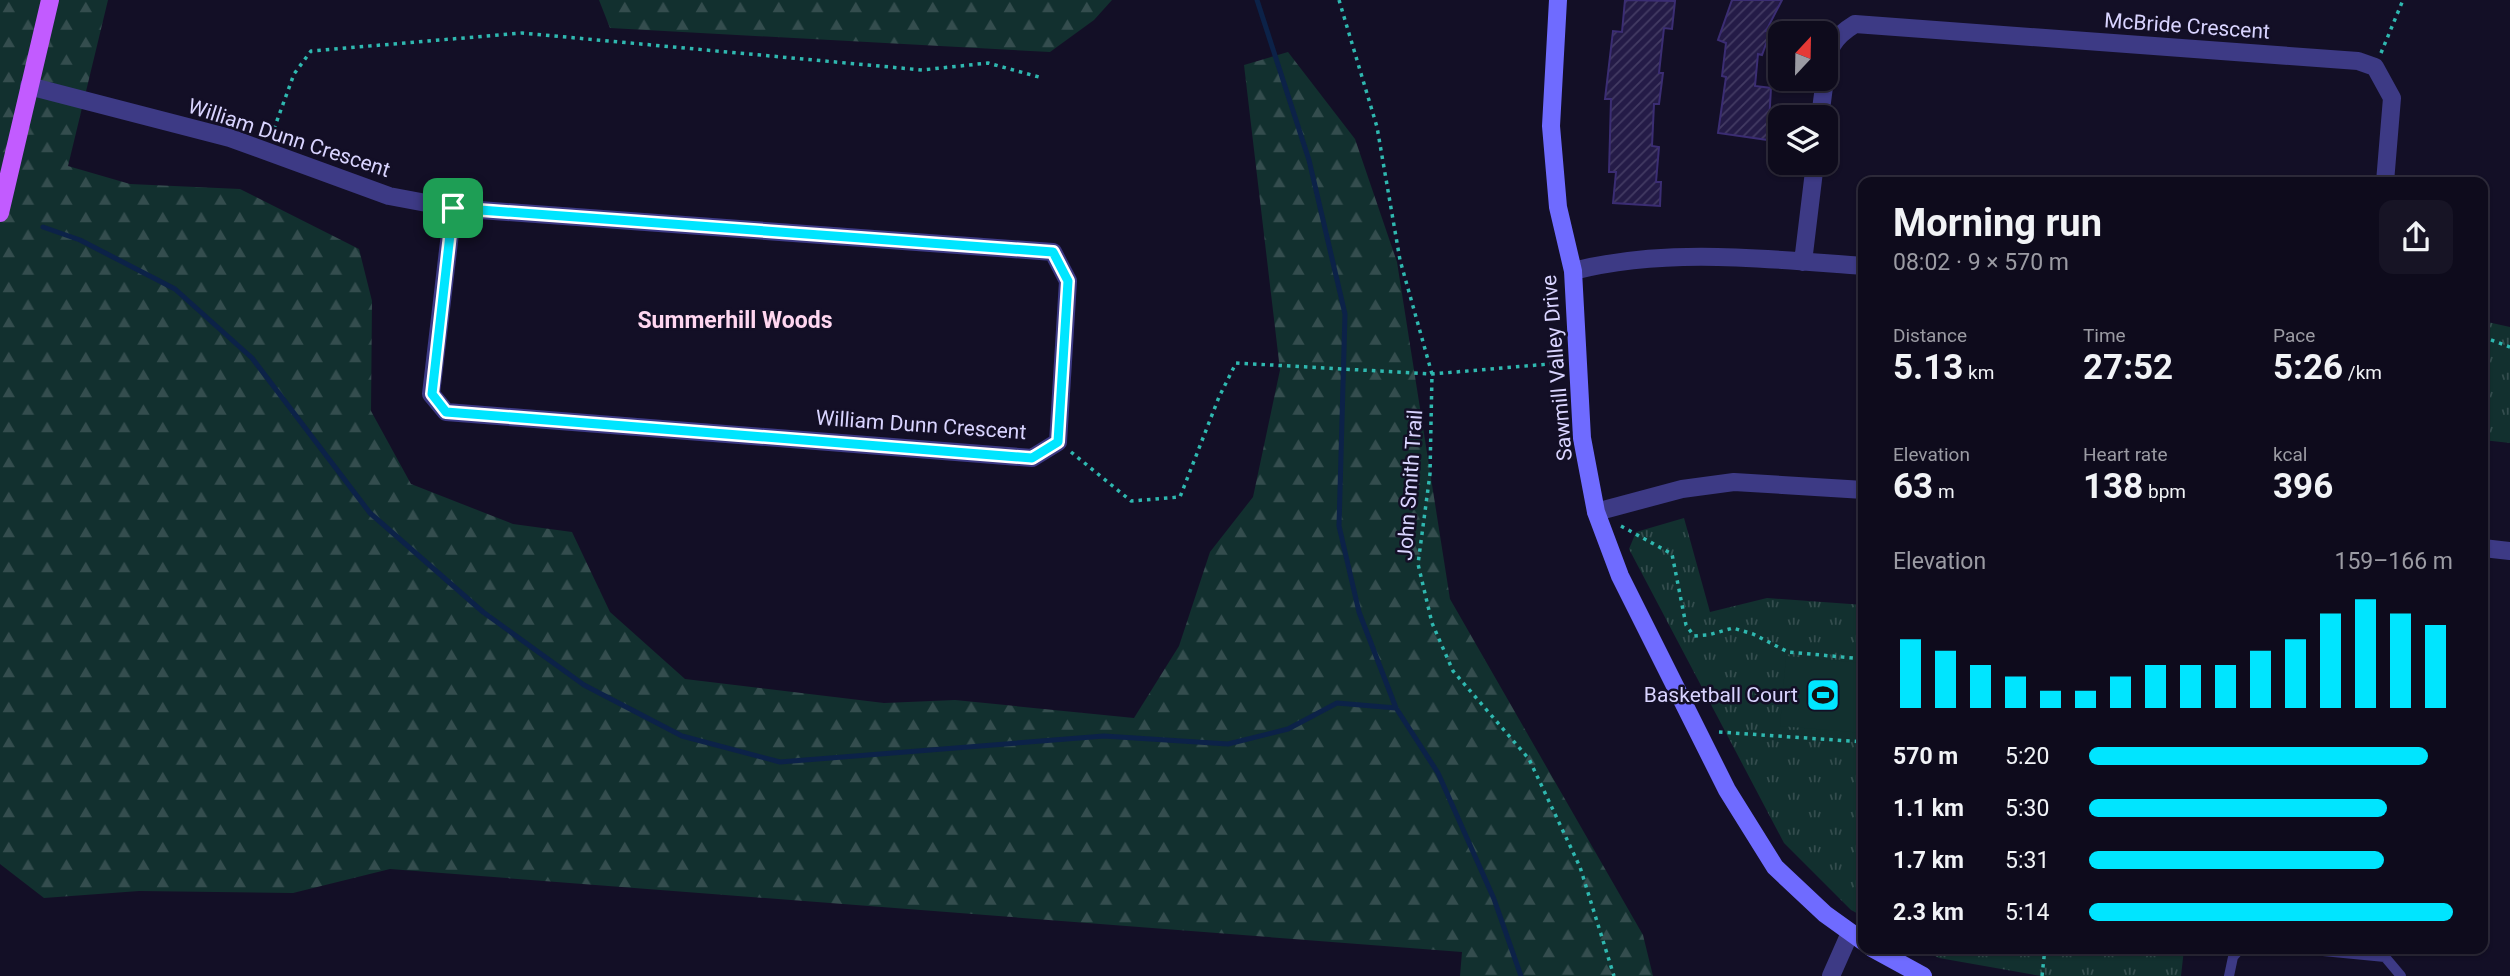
<!DOCTYPE html>
<html lang="en">
<head>
<meta charset="utf-8">
<style>
	body { margin:0; font-family:Roboto,sans-serif; background:#171425; color:#f1f3f6; height:100vh; display:flex; flex-direction:column; font-size:26px; white-space:nowrap }
	* { box-sizing:border-box; margin:0 }
	p { font-size:23px; color:#9b9ba3 }
	.icon { flex:none; width:38px; height:38px; fill:none; stroke:currentColor; stroke-width:2; stroke-linecap:round; stroke-linejoin:round }
	.map { position:relative; flex:1; overflow:hidden }
	.drawer { position:absolute; left:1858px; top:177px; width:630px; height:777px; display:flex; flex-direction:column; background:#0e0b1c; border-radius:14px; box-shadow:0 2px 5px #0004,0 0 0 2px #2e2b3b }
	.drawer>* { flex:none }
	.needle { width:46px; rotate:22deg }
	.controls { position:absolute; left:1768px; top:21px; display:grid; gap:14px }
	.controls a { display:grid; place-items:center; width:70px; height:70px; border-radius:14px; background:#0e0b1c; box-shadow:0 2px 5px #0004,0 0 0 2px #2e2b3b; font-size:35px }
	.pin { position:absolute; display:grid; place-items:center; width:60px; height:60px; color:#fff; margin:-30px; border-radius:14px; box-shadow:0 4px 10px #0006 }
	.round { display:grid; place-items:center; flex:none; width:74px; height:74px; border-radius:14px; background:#171425 }
	.summary { display:flex; align-items:center; justify-content:space-between; height:119px; padding:0 35px }
	h1 { font-size:38px; font-weight:700; line-height:52px }
	.figures { display:grid; grid-template-columns:repeat(3,1fr); gap:10px; height:119px; padding:7px 35px }
	.figures div { display:grid; align-content:center }
	.figures b { font-size:35px; font-weight:700 }
	.figures small { font-size:19px; font-weight:400 }
	.figures p { font-size:19px }
	.chart { height:196px; padding:14px 35px }
	.chart p { display:flex; justify-content:space-between }
	.chart svg { width:100%; height:126px; margin-top:7px; stroke:#00e5ff; stroke-width:6 }
	ul { padding:0 35px; list-style:none; font-size:23px }
	li { display:grid; grid-template-columns:112px 84px 1fr; align-items:center; height:52px }
	li i { height:18px; border-radius:9px; background:#00e5ff }
	.map>svg:first-child { display:block }
</style>
</head>
<body>
<div class="map">
<svg width="2510" height="976" viewBox="0 0 2510 976">
	<defs>
		<pattern id="grass-tufts" width="24" height="20" patternUnits="userSpaceOnUse" patternTransform="scale(1.75)"><rect width="24" height="20" fill="#12302f"/><path d="M3 7l-1-3M5 7V3M7 7l1-3M15 17l-1-3M17 17v-4M19 17l1-3" fill="none" stroke="#344d4e"/></pattern>
		<pattern id="forest-firs" width="22" height="20" patternUnits="userSpaceOnUse" patternTransform="scale(1.75)"><rect width="22" height="20" fill="#12302f"/><path d="M5 1l3.5 6h-7zM16 11l3.5 6h-7z" fill="#344d4e"/></pattern>
		<pattern id="building-hatch" width="6" height="6" patternUnits="userSpaceOnUse" patternTransform="scale(1.75)"><rect width="6" height="6" fill="#241b47"/><path d="M-1 1l2-2M0 6l6-6M5 7l2-2" fill="none" stroke="#433b63"/></pattern>
	</defs>
	<rect width="100%" height="100%" fill="#130f26"/>
	<path fill="url(#grass-tufts)" d="M2483 321 2510 327V443L2483 440Z
		M1684 518 1710 612 1767 598 1864 605V917L1851 910 1784 843 1629 549 1636 532Z
		M1921 949H2184L2181 976H2041L1939 958Z"/>
	<path fill="url(#forest-firs)" d="M0 0H108L68 166 130 184 240 189 359 249 372 301 371 411 411 484 513 524 572 532 610 612 685 679 884 703 955 700 1134 718 1179 646 1210 552 1253 497 1280 370 1244 65 1288 52 1355 139 1397 262 1450 599 1643 935 1653 976H1460L1462 952 390 869 293 893 139 891 44 898 0 864Z
		M599 0H1112L1094 20 1050 52 610 28Z"/>
	<path fill="#12302f" d="M1786 656 1864 663V733L1780 726Z"/>
	<g fill="none" stroke-linecap="round" stroke-linejoin="round">
		<path stroke="#0c2248" stroke-width="5" d="M1257 0 1309 160 1345 314 1339 526 1359 612 1396 708 1438 773 1494 899 1521 976
			M43 227 80 240 175 289 252 358 370 513 483 612 584 685 682 736 780 762 1104 736 1228 744 1288 729 1337 703 1396 708"/>
	</g>
	<path fill="url(#building-hatch)" stroke="#3b2d73" stroke-width="2" d="M1625 0 1675 1 1672 29 1664 28 1659 73H1663L1659 104H1654L1652 146 1659 147 1656 182H1661L1660 206 1613 203 1616 172H1609L1611 99H1605L1613 31 1622 32Z
		M1732 0H1782L1766 31 1770 33 1762 55 1758 54 1755 86 1771 88 1768 140 1718 133 1726 77 1722 76 1726 43 1718 40Z"/>
	<g fill="none" stroke-linecap="round" stroke-linejoin="round">
		<path stroke="#2fb8b0" stroke-width="3.5" stroke-dasharray="3.5 5" stroke-linecap="butt" d="M1339 0 1377 127 1400 260 1432 374 1430 474 1418 564 1432 623 1453 671 1529 759 1580 867 1614 976
			M2381 53 2403 0
			M271 137 294 74 311 51 522 33 922 70 988 63 1039 77
			M2483 337 2510 347
			M1071 452 1131 501 1180 497 1219 397 1236 363 1432 374 1561 363
			M1621 526 1672 554 1686 625 1694 636 1708 635 1733 628 1753 634 1788 652 1864 659
			M1719 732 1864 742
			M2042 976 2045 948"/>
		<path stroke="#3d3a85" stroke-width="10" d="M2292 948 2385 957 2401 976
			M2229 976 2233 957 2241 948"/>
		<path stroke="#3d3a85" stroke-width="18" d="M1825 75C1828 49 1832 38 1855 24L2358 61 2375 67 2392 98 2385 182
			M29 86 230 138 389 196 453 208 1053 252 1068 281 1058 442 1032 458 446 412 431 394 453 208
			M1820 117 1825 79
			M1803 262 1815 163
			M1573 271C1667 247 1768 259 1864 266
			M1596 512 1682 489 1734 482 1864 490
			M2483 548 2510 551
			M1831 976 1850 933"/>
		<path stroke="#6f6bff" stroke-width="18" d="M1558 0 1551 126 1558 207 1573 271 1582 438 1596 512 1620 576 1727 790 1775 867 1825 914 1864 942
			M1872 948 1923 976"/>
		<path stroke="#c25bff" stroke-width="18" d="M0 213 50 0"/>
	</g>
	<g fill="none" stroke-linecap="round" stroke-linejoin="round">
		<defs>
			<path id="route" d="M453 208 1053 252 1068 281 1058 442 1032 458 446 412 432 394Z"/>
		</defs>
		<use href="#route" stroke="#fff" stroke-width="14"/>
		<use href="#route" stroke="#00e5ff" stroke-width="9"/>
	</g>
	<defs>
		<symbol id="stadium-square" viewBox="-11 -11 22 22"><rect x="-9" y="-9" width="18" height="18" rx="4" fill="#00e5ff" stroke="#130f26"/><path d="M0-5a6.5 5 0 1 0 0 10a6.5 5 0 1 0 0-10ZM-3.5-1.8h7v3.6h-7Z" fill="#111"/></symbol>
	</defs>
	<g fill-rule="evenodd">
		<use href="#stadium-square" x="1804" y="676" width="38" height="38"/>
	</g>
	<g text-anchor="middle" dominant-baseline="central" stroke-width="5" stroke-linejoin="round" paint-order="stroke">
		<g font-size="21" fill="#d9d4ff" stroke="#130f26">
			<text transform="translate(2187 26) rotate(4)">McBride Crescent</text>
			<text transform="translate(289 138) rotate(18)">William Dunn Crescent</text>
			<text transform="translate(1557 368) rotate(-95)">Sawmill Valley Drive</text>
			<text transform="translate(921 425) rotate(4)">William Dunn Crescent</text>
			<text transform="translate(1410 485) rotate(-86)">John Smith Trail</text>
		</g>
		<g font-size="21" fill="#d9d4ff" stroke="#130f26" text-anchor="end">
			<text x="1798" y="695">Basketball Court</text>
		</g>
		<g font-size="23" font-weight="bold" fill="#ffd6f0" stroke="#130f26">
			<text x="735" y="320">Summerhill Woods</text>
		</g>
	</g>
</svg>
<div class="controls">
<a><svg class="needle" viewBox="-14 -14 28 28"><path d="M0-13l5 13h-10z" fill="#e53935"/><path d="M0 13l5-13h-10z" fill="#9b9ba3"/></svg></a>
<a><svg class="icon" aria-label="layers" viewBox="0 0 24 24"><path d="M12 4l9 5-9 5-9-5zM3 14l9 5 9-5"/></svg></a>
</div>
<div class="pin" style="left:453px;top:208px;background:#1e9e55"><svg class="icon" aria-label="arrive" viewBox="0 0 24 24"><path d="M6 21V4h12l-3 4 3 4H6"/></svg></div>
<section class="drawer">
<div class="summary"><div><h1>Morning run</h1><p>08:02 · 9 × 570 m</p></div><a class="round"><svg class="icon" aria-label="share" viewBox="0 0 24 24"><path d="M12 15V3M7 8l5-5 5 5M5 13v7h14v-7"/></svg></a></div>
<div class="figures">
<div><p>Distance</p><b>5.13<small> km</small></b></div>
<div><p>Time</p><b>27:52</b></div>
<div><p>Pace</p><b>5:26<small> /km</small></b></div>
</div>
<div class="figures">
<div><p>Elevation</p><b>63<small> m</small></b></div>
<div><p>Heart rate</p><b>138<small> bpm</small></b></div>
<div><p>kcal</p><b>396</b></div>
</div>
<div class="chart"><p><span>Elevation</span>159–166 m</p>
<svg viewBox="0 0 160 44" preserveAspectRatio="none"><path d="M5 44V20M15 44V24M25 44V29M35 44V33M45 44V38M55 44V38M65 44V33M75 44V29M85 44V29M95 44V29M105 44V24M115 44V20M125 44V11M135 44V6M145 44V11M155 44V15"/></svg>
</div>
<ul>
<li><b>570 m</b>5:20<i style="width:93%"></i></li>
<li><b>1.1 km</b>5:30<i style="width:82%"></i></li>
<li><b>1.7 km</b>5:31<i style="width:81%"></i></li>
<li><b>2.3 km</b>5:14<i style="width:100%"></i></li>
</ul>
</section>
</div>
</body>
</html>
